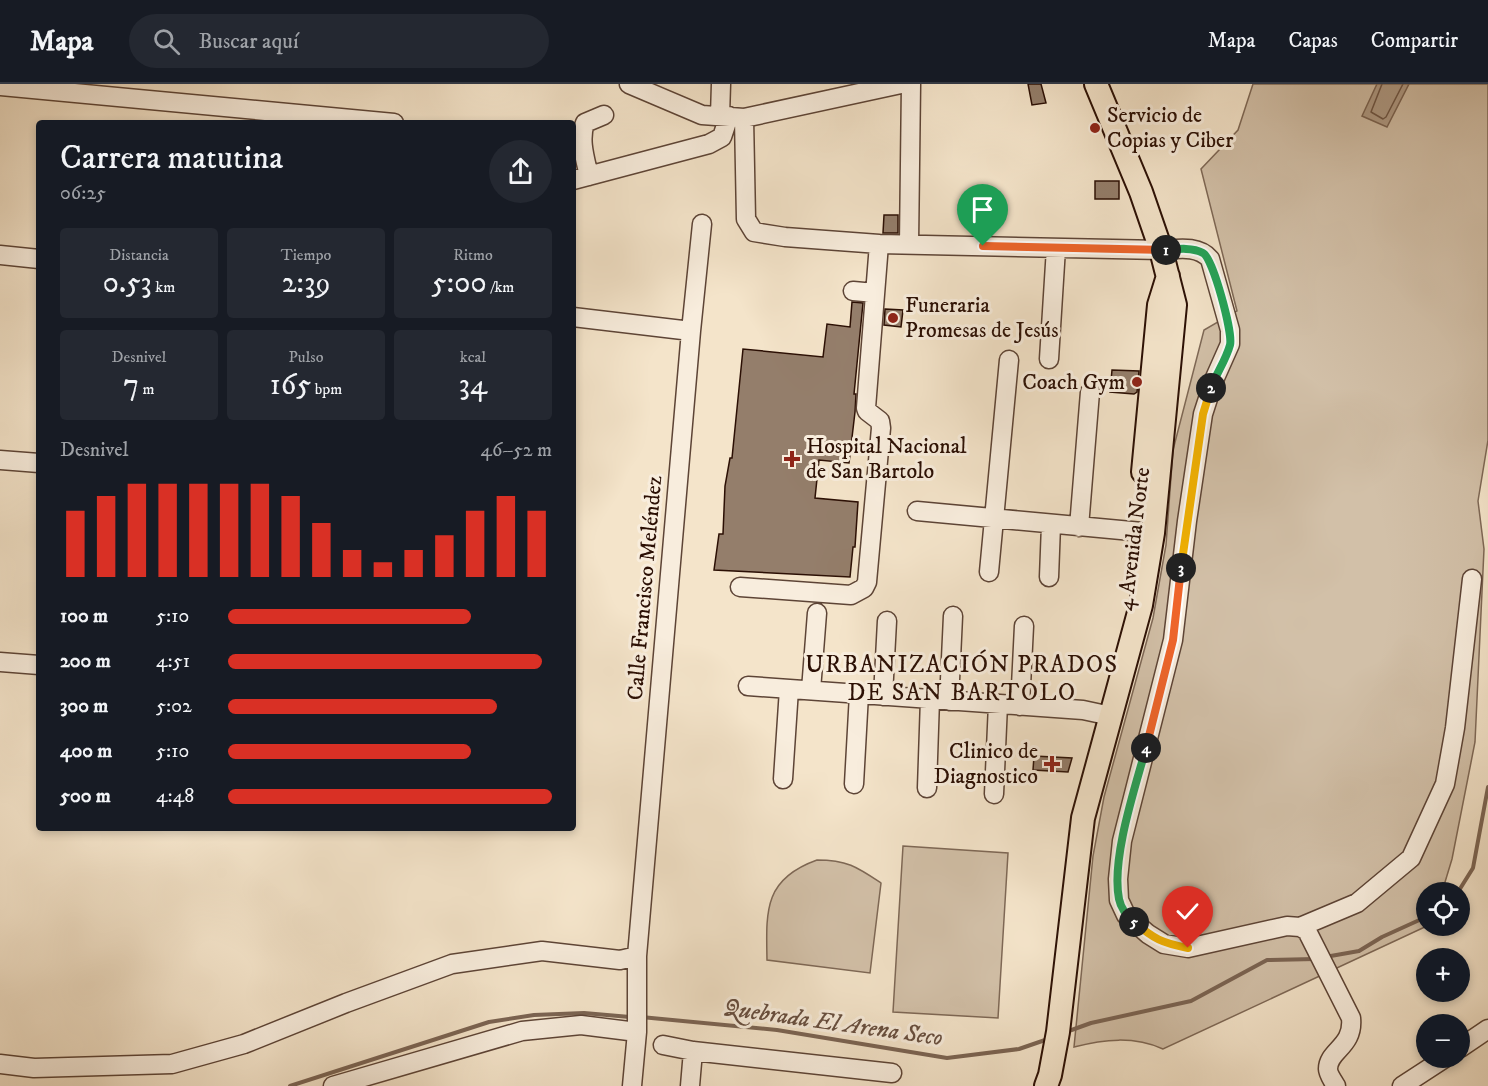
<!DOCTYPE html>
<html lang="es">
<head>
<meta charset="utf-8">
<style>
	body { margin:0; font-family:"IM FELL DW Pica",serif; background:#242831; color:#f1f3f6; height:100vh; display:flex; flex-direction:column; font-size:22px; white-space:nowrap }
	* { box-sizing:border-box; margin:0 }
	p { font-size:20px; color:#9ea1a6 }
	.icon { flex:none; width:33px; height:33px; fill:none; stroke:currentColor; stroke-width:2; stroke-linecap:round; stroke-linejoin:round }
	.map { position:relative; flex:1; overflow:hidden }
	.drawer { position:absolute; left:36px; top:36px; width:540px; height:711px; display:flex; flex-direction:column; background:#171b24; border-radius:6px; box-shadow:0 3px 9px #0003 }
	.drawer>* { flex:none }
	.tools { position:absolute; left:1416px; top:798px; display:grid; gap:12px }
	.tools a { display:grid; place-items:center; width:54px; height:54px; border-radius:50%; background:#171b24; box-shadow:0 3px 9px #0003; font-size:30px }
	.pin { position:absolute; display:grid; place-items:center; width:51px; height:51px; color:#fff; margin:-62px -26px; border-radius:50% 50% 50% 0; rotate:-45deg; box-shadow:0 0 6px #0007 }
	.pin .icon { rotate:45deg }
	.km { position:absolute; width:30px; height:30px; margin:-15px; border-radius:50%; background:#222; color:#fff; font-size:16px; line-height:30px; text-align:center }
	.round { display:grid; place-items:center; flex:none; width:63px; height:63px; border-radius:32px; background:#242831 }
	.headline { display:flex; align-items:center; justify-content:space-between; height:102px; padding:0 24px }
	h1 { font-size:33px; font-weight:600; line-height:45px }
	.stats { display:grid; grid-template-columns:repeat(3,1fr); gap:9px; height:102px; padding:6px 24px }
	.stats div { display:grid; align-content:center; border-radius:6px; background:#242831; text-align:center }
	.stats b { font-size:30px; font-weight:600 }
	.stats small { font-size:16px; font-weight:400 }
	.stats p { font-size:16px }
	.chart { height:168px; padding:12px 24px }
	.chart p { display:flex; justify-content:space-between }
	.chart svg { width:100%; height:108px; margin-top:6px; stroke:#d93025; stroke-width:6 }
	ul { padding:0 24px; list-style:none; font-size:20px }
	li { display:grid; grid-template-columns:96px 72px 1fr; align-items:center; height:45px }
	li i { height:15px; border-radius:8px; background:#d93025 }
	header { display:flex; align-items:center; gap:36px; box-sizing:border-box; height:84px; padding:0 30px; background:#171b24; border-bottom:2px solid #363941 }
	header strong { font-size:28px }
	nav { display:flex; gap:33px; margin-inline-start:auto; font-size:21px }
	.search { width:420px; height:54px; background:#242831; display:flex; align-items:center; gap:15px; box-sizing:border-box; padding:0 21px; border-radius:33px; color:#9ea1a6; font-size:22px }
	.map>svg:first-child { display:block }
</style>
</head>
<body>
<header>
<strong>Mapa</strong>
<div class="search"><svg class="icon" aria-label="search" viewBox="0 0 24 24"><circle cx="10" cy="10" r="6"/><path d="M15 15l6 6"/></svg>Buscar aquí</div>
<nav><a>Mapa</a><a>Capas</a><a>Compartir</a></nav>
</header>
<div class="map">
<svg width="1488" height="1002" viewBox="0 0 1488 1002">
	<rect width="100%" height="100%" fill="#f4e4ca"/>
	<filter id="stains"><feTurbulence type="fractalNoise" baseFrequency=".00333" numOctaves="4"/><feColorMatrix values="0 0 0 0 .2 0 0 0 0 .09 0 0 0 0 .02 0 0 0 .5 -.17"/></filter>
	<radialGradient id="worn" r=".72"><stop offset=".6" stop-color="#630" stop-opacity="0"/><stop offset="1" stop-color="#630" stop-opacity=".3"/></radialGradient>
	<path fill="#d2c0a8" stroke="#7e6856" stroke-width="1.5" d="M1253 0H1488V356L1478 417 1484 465 1475 658 1452 775 1442 808H1426L1427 842 1163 965C1134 952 1104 955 1074 963L1093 772 1104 713 1153 534 1166 461 1173 366 1204 246 1237 227 1201 85 1238 46Z
		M903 762 1008 769 998 934 893 928Z
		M817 776C847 776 857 783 881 799L870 889 767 876C766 826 764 795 817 776Z"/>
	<path fill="#b09c87" stroke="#7b6453" stroke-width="1.5" d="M1377 0H1409L1387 43 1362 32Z"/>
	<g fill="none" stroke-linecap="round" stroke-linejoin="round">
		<path stroke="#6e5646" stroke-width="1.5" d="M1382 0 1371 28 1383 35 1386 33 1403 0"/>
		<path stroke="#7b6453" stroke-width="4" d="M1458 808 1473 784 1488 703
			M1325 873 1359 867 1382 853 1426 833
			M641 933 777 946 947 974 1019 965 1048 955
			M1066 948 1091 939 1191 917 1267 876 1315 875
			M290 1002 489 938 534 931 584 929 630 933"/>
	</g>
	<path fill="#947e6b" stroke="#2b0f04" stroke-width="1.5" d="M1028 0H1041L1046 19 1032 21Z
		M1095 97H1119V115H1095Z
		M884 131H898V149H883Z
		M852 218 863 219 854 310H856L855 328 849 379 819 376 815 414 858 418 855 463H853L850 493 714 486 719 450H723L725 402 730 374H732L743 265 823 273 827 240 850 243Z
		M885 225 903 226 901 243 884 241Z
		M1112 286 1139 287 1137 308 1134 310 1110 308Z
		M1034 672 1072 674 1068 688 1033 686Z"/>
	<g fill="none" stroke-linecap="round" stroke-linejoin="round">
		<defs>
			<path id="minor" d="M629 0 702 31 744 34 901 0
				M0 2 394 39
				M720 32 721 0
				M744 34 746 135 754 148 785 153 879 160 1161 166C1178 165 1198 161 1210 175L1230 246V260L1214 296 1203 330 1187 437 1173 556 1122 757 1118 795 1119 816 1126 831 1148 850 1164 860 1188 864 1287 842 1300 843 1357 819 1411 774 1445 700 1455 644 1472 495
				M589 92C585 74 579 56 585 39L604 31
				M573 96 709 60 722 53 729 32
				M909 160 911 0
				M0 171 39 175
				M853 207 875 209
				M573 233 691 247
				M1049 275 1056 164
				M0 376 39 379
				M917 427 1153 449
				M1079 443 1090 308
				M989 488 1009 276
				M1049 493 1051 441
				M740 503 851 511 864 504 867 498 881 344 880 337 867 327 866 324 879 160
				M0 578 39 581
				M748 602 1083 626 1111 632
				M811 606 817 529
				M883 612 887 537
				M949 617 953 532
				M1020 622 1024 542
				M783 695 789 605
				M854 700 859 610
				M927 704 930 615
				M994 710 998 620
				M1300 843 1307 847 1351 934C1354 963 1328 966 1328 985 1328 990 1333 997 1336 1002
				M663 961 693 967 892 989
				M1460 964 1488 945
				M0 980 34 984 172 980 244 960 346 919 452 880 542 867 620 876 637 872
				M333 1002 522 947 581 941 637 948
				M632 1002 637 948V872L691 247 702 140
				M690 1002 693 967
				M1402 1002 1445 974"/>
			<path id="major" d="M1143 388 1159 221 1168 192
				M1046 1002 1050 991 1058 948 1083 734 1141 521 1153 449 1175 221 1161 166 1141 108 1096 0"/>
		</defs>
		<use href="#minor" stroke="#5d4436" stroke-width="21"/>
		<use href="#major" stroke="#2b0f04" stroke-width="26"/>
		<use href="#minor" stroke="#f8eddd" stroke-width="18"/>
		<use href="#major" stroke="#f4e4ca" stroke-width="22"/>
	</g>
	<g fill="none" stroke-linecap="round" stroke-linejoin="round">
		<defs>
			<path id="split-1" d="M983 162 1166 166"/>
			<path id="split-2" d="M1166 166C1177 165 1192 163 1203 169 1213 174 1233 249 1230 261 1226 276 1216 290 1211 304"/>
			<path id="split-3" d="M1181 484 1203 330 1211 304"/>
			<path id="split-4" d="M1146 664 1173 556 1181 484"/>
			<path id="split-5" d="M1134 838C1127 832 1121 825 1119 815 1111 775 1135 704 1146 664"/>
			<path id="split-6" d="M1134 838C1154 855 1162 859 1188 864"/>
		</defs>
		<use href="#split-1" stroke="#fff" stroke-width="12"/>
		<use href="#split-2" stroke="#fff" stroke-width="12"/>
		<use href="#split-3" stroke="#fff" stroke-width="12"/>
		<use href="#split-4" stroke="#fff" stroke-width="12"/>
		<use href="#split-5" stroke="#fff" stroke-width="12"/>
		<use href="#split-6" stroke="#fff" stroke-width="12"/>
		<use href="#split-1" stroke="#f0652b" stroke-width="8"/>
		<use href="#split-2" stroke="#22a559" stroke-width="8"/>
		<use href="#split-3" stroke="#f5b400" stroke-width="8"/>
		<use href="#split-4" stroke="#f0652b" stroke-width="8"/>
		<use href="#split-5" stroke="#22a559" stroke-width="8"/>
		<use href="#split-6" stroke="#f5b400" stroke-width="8"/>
	</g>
	<g fill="#8f2418" stroke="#f8eddd" stroke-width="2">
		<circle cx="1095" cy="44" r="6"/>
		<circle cx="893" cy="234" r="6"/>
		<circle cx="1137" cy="298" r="6"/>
		<path d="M789 366h6v6h6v6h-6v6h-6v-6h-6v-6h6z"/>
		<path d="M1049 671h6v6h6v6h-6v6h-6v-6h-6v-6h6z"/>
	</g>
	<g text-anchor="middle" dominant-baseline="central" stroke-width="6" stroke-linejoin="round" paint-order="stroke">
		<g font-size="22" fill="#2b0f04" stroke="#f8eddd" text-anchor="start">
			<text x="1107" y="31">Servicio de<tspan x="1107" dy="25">Copias y Ciber</tspan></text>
			<text x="905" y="221">Funeraria<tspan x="905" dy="25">Promesas de Jesús</tspan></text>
			<text x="1125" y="298" text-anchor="end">Coach Gym</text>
			<text x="806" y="362">Hospital Nacional<tspan x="806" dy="25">de San Bartolo</tspan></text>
			<text x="1038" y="667" text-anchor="end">Clinico de<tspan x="1038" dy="25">Diagnostico</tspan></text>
		</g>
		<g font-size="22" fill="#2b0f04" stroke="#f8eddd">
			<text transform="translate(1134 455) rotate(-83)">4 Avenida Norte</text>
			<text transform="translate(645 504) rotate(-85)">Calle Francisco Meléndez</text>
		</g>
		<g font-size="24" letter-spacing="1.5" fill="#2b0f04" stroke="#f8eddd">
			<text x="962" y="581">URBANIZACIÓN PRADOS<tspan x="962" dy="28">DE SAN BARTOLO</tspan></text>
		</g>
		<g font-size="24" font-style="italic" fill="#674e3f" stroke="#f8eddd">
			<text transform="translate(833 939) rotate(8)">Quebrada El Arena Seco</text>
		</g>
	</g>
	<rect width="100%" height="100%" filter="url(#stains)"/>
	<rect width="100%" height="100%" fill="url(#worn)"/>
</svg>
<div class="tools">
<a><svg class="icon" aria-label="locate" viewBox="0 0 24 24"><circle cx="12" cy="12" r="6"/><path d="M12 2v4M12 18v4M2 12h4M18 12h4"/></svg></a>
<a>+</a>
<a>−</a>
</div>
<div class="pin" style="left:983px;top:162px;background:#1e9e55"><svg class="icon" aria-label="arrive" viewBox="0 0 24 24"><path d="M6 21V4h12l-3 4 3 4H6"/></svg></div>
<div class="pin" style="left:1188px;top:864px;background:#d93025"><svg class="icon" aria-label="check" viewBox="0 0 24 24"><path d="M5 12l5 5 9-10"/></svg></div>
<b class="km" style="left:1166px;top:166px">1</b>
<b class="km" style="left:1211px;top:304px">2</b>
<b class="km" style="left:1181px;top:484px">3</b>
<b class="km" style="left:1146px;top:664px">4</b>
<b class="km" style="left:1134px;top:838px">5</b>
<section class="drawer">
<div class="headline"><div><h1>Carrera matutina</h1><p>06:25</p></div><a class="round"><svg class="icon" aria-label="share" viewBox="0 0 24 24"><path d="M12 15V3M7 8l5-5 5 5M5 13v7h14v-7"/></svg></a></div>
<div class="stats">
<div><p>Distancia</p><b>0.53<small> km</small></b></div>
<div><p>Tiempo</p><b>2:39</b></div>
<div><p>Ritmo</p><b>5:00<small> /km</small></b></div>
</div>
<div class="stats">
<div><p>Desnivel</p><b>7<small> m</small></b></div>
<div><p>Pulso</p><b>165<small> bpm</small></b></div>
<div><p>kcal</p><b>34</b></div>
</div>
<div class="chart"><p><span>Desnivel</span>46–52 m</p>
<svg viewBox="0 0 160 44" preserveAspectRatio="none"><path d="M5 44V17M15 44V11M25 44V6M35 44V6M45 44V6M55 44V6M65 44V6M75 44V11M85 44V22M95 44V33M105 44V38M115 44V33M125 44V27M135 44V17M145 44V11M155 44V17"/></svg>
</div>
<ul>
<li><b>100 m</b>5:10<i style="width:75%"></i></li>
<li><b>200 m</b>4:51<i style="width:97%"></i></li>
<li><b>300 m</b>5:02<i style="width:83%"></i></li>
<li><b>400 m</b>5:10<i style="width:75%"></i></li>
<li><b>500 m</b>4:48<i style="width:100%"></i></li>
</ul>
</section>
</div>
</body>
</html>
